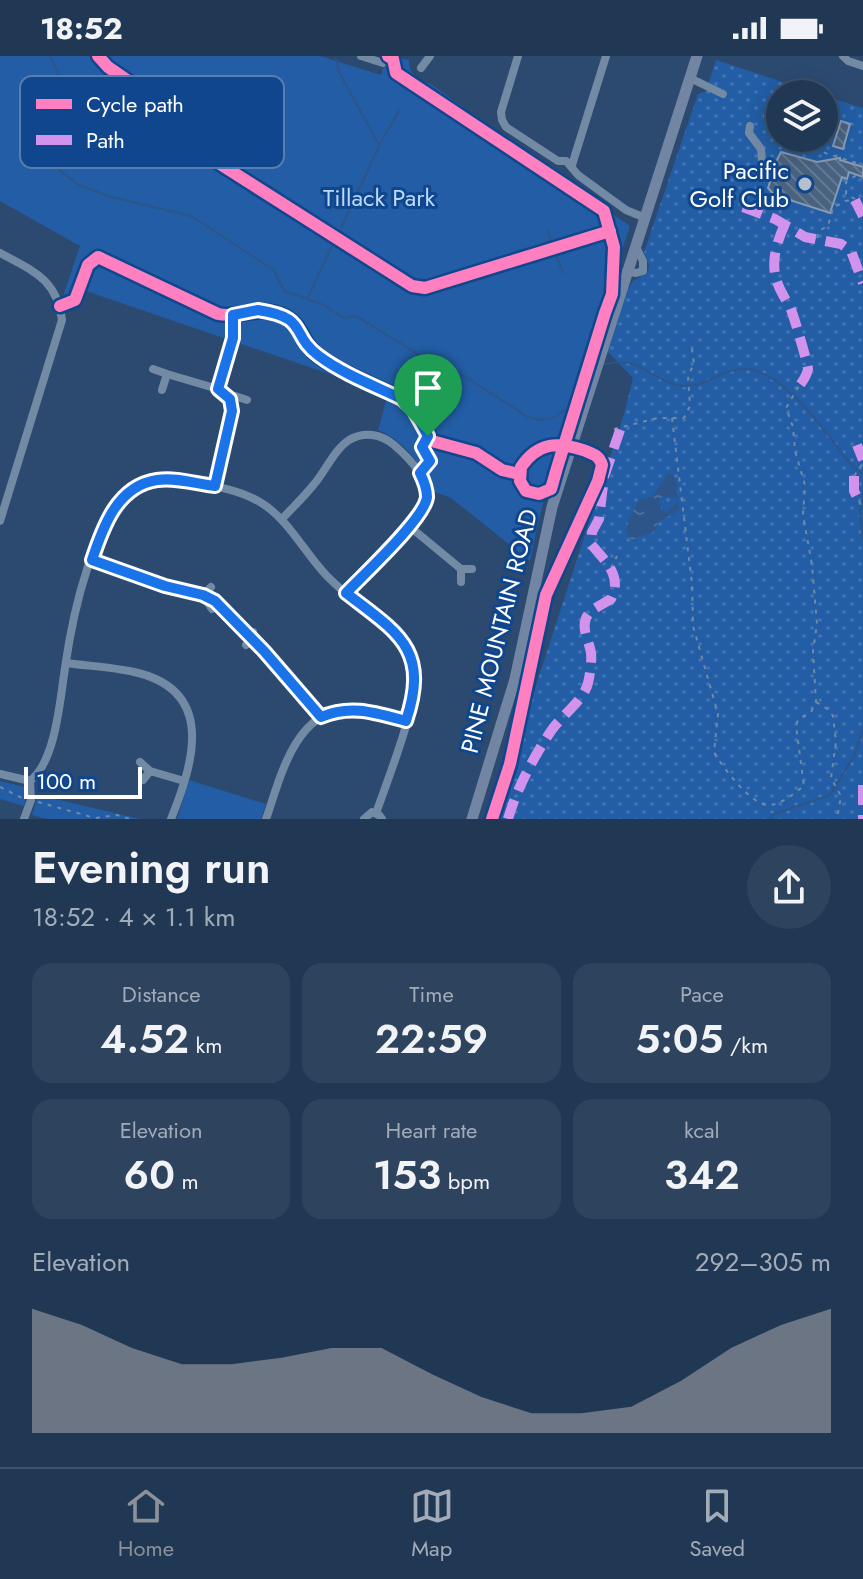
<!DOCTYPE html>
<html lang="en">
<head>
<meta charset="utf-8">
<style>
	body { margin:0; font-family:Jost,sans-serif; background:#2d435e; color:#f1f3f6; height:100vh; display:flex; flex-direction:column; font-size:30px; white-space:nowrap }
	* { box-sizing:border-box; margin:0 }
	p { font-size:26px; color:#a2acb8 }
	.icon { flex:none; width:44px; height:44px; fill:none; stroke:currentColor; stroke-width:2; stroke-linecap:round; stroke-linejoin:round }
	.map { position:relative; height:763px; overflow:hidden }
	.panel { display:flex; flex-direction:column; background:#213854; flex:1 }
	.panel>* { flex:none }
	.buttons { position:absolute; left:766px; top:24px; display:grid; gap:16px }
	.buttons a { display:grid; place-items:center; width:72px; height:72px; border-radius:50%; background:#213854; box-shadow:0 4px 20px #0003,0 0 0 2px #3e526b; font-size:40px }
	.scale { position:absolute; left:24px; bottom:20px; width:118px; box-sizing:border-box; padding-left:8px; border:4px solid #fff; border-top:0; font-size:22px; line-height:28px; white-space:nowrap; color:#fff; -webkit-text-stroke:6px #0f468d; paint-order:stroke }
	.pin { position:absolute; display:grid; place-items:center; width:68px; height:68px; color:#fff; margin:-82px -34px; border-radius:50% 50% 50% 0; rotate:-45deg; box-shadow:0 0 8px #0007 }
	.pin .icon { rotate:45deg }
	.round { display:grid; place-items:center; flex:none; width:84px; height:84px; border-radius:42px; background:#2d435e }
	.head { display:flex; align-items:center; justify-content:space-between; height:136px; padding:0 32px }
	h1 { font-size:44px; font-weight:600; line-height:60px }
	.stats { display:grid; grid-template-columns:repeat(3,1fr); gap:12px; height:136px; padding:8px 32px }
	.stats div { display:grid; align-content:center; border-radius:20px; background:#2d435e; text-align:center }
	.stats b { font-size:40px; font-weight:600 }
	.stats small { font-size:22px; font-weight:400 }
	.stats p { font-size:22px }
	.chart { height:224px; padding:16px 32px }
	.chart p { display:flex; justify-content:space-between }
	.chart svg { width:100%; height:144px; margin-top:8px; fill:#8c9099; opacity:.7 }
	.status { display:flex; justify-content:space-between; align-items:center; height:56px; padding:0 40px; background:#213854; direction:ltr }
	.status svg { height:22px; fill:currentColor }
	.tab-bar { display:flex; justify-content:space-around; align-items:center; height:112px; border-top:2px solid #3e526b; background:#213854; font-size:22px; color:#a2acb8 }
	.tab-bar a { display:grid; justify-items:center; gap:4px }
	.tab-bar .active { color:#8c9099 }
	.map>svg:first-child { display:block }
</style>
</head>
<body>
<div class="status"><b>18:52</b><svg viewBox="0 0 49 12"><path d="M0 12V9h3v3zM5 12V6h3v6zM10 12V3h3v9zM15 12V0h3v12zM26 1h20v11H26zM47 4h2v5h-2z"/></svg></div>
<div class="map">
<svg width="863" height="763" viewBox="0 0 863 763">
	<defs>
		<pattern id="grass-dots" width="8" height="8" patternUnits="userSpaceOnUse" patternTransform="scale(2)"><rect width="8" height="8" fill="#225da5"/><path d="M2 2h.1M6 6h.1" fill="none" stroke="#4375b2" stroke-width="1.8" stroke-linecap="round"/></pattern>
		<pattern id="water-ripples" width="26" height="14" patternUnits="userSpaceOnUse" patternTransform="scale(2)"><rect width="26" height="14" fill="#2d5589"/><path d="M2 4q2-2 4 0t4 0M15 11q2-2 4 0t4 0" fill="none" stroke="#4c6e9b"/></pattern>
		<pattern id="building-back-hatch" width="6" height="6" patternUnits="userSpaceOnUse" patternTransform="scale(2)"><rect width="6" height="6" fill="#496280"/><path d="M-1 5l2 2M0 0l6 6M5-1l2 2" fill="none" stroke="#647a93"/></pattern>
	</defs>
	<rect width="100%" height="100%" fill="#2c4a70"/>
	<path fill="url(#grass-dots)" d="M716 4 819 38H780V82H824V40L863 52V763H495L516 691 624 358 633 322 607 295 626 236 633 225 648 216 649 209 644 196 698 38 706 35Z"/>
	<path fill="#225da5" d="M0 0H320L381 19 387 0 409 4C409 20 418 24 431 28L551 116 630 170C594 280 553 391 530 505L451 442 430 434C426 410 400 382 378 374L387 341 356 327 86 235 81 246 63 240 80 190 0 145Z
		M189 724 266 748 261 763H177Z
		M0 725 25 731 27 736 24 750 0 743Z
		M38 739 140 763H47L32 759Z"/>
	<path fill="url(#water-ripples)" d="M668 418H672L676 424 678 443 663 440 659 444 662 455 667 456 678 445 679 451 676 456 658 466C655 483 643 476 633 484L629 482 626 472 638 444 652 441Z"/>
	<g fill="none" stroke-linecap="round" stroke-linejoin="round">
		<path stroke="#2d5589" stroke-width="2" d="M50 0 58 16V34L47 76 49 101 59 114 79 129 108 140 191 160 274 214 284 235 324 249 344 262 356 260 439 311 466 321 526 360 540 364 553 362 568 352 585 330
			M336 3 339 16 378 87
			M548 175 552 189
			M337 181 381 86 399 55
			M555 196 563 217
			M307 243 334 186
			M605 308C611 307 617 306 623 306 643 307 662 330 686 330 707 330 724 312 745 313 785 314 829 381 852 410L863 418
			M863 439 860 457 863 483
			M770 763 772 759 830 739 854 700 863 674"/>
	</g>
	<path fill="url(#building-back-hatch)" stroke="#879ab3" stroke-width="2" d="M841 65 850 68 843 93 833 90Z
		M781 96 817 106 840 102V104L863 111V121L849 116 847 123 842 121 830 157 774 139 768 132 773 116 762 112 770 106H776Z"/>
	<g fill="none" stroke-linecap="round" stroke-linejoin="round">
		<path stroke="#738aa4" stroke-width="2" stroke-dasharray="4 6" stroke-linecap="butt" d="M388 0 393 3 396 17 604 155 610 175
			M816 90 825 97 863 109
			M855 143 846 138V126L855 120 863 122
			M817 182 820 174 828 170 833 152 845 145 855 144
			M672 362 692 528 693 570 718 658 714 696C722 711 752 750 769 749 781 749 794 737 804 730L796 670 798 664 811 656 816 646 813 595 817 568 812 509 803 459 805 429 795 395 793 371 786 352 799 330
			M614 373 658 362H684L690 350 688 320 694 308 692 293
			M854 420 863 407
			M859 445 862 451
			M611 512 617 500
			M220 551 244 574
			M816 646 829 654 833 660 836 686 831 722 841 740 837 763
			M0 731 24 743
			M38 746 95 762 117 759 130 763"/>
		<path stroke="#738aa4" stroke-width="8" d="M361 0 383 7
			M518 0 501 56 502 64 506 71 558 105H566L578 119 626 154 643 161
			M843 0 848 5 863 10
			M421 12 430 0
			M690 22 723 38
			M750 70 749 77 761 93 762 104
			M572 109 606 0
			M0 197C33 215 57 223 62 264L0 465
			M626 215 636 217 643 215V205L635 189
			M153 313 167 318 162 334
			M167 318 218 333 230 343 232 355 215 430
			M230 343 235 340 247 344
			M282 463C293 451 305 440 315 427 326 414 334 394 349 384 364 375 381 378 394 389 408 401 427 420 427 439 426 461 363 519 346 537
			M409 470 461 513
			M92 504 165 530 203 539
			M461 526V513H472
			M211 531 203 539 212 553
			M253 584 321 661
			M246 589 253 584V576
			M66 607C88 610 112 611 134 616 216 634 194 706 171 763
			M140 706 150 715 143 724
			M150 715 184 725
			M0 718 30 725
			M24 763 31 744 30 725C56 705 60 643 65 612 72 562 93 457 138 431 153 422 169 423 186 426 214 430 242 433 266 450 291 468 305 497 326 519 348 542 376 560 400 581 409 594 414 606 415 622 416 652 387 726 376 757
			M266 763C280 723 294 658 345 653 365 651 387 660 406 665
			M364 763 372 756 379 759 382 763"/>
		<path stroke="#7286a3" stroke-width="11" d="M472 763 515 623 552 451 697 0"/>
		<path stroke="#d193ec" stroke-width="10" stroke-dasharray="20 10" stroke-linecap="butt" d="M855 144 863 160
			M743 151 775 163 805 181 841 188 851 195 863 227
			M785 168C778 183 772 201 775 218 777 230 784 241 790 251 793 257 808 308 808 313 807 319 803 325 799 330
			M857 389 863 404
			M854 420V435L859 445
			M863 729V763
			M508 763C517 732 533 702 551 675 562 659 584 644 588 627 590 619 592 605 591 597 589 583 578 569 590 556 596 551 605 547 611 543 623 520 605 505 591 488L592 476 599 463 604 421 621 371"/>
		<defs>
			<path id="cycleway" d="M98 0 108 11 140 33 156 54 220 108 412 230 425 232 610 175
				M388 0 393 3 396 17 604 155 614 191 612 238 605 257 557 412 551 433 539 438 526 435 520 425 521 411C538 386 557 386 583 394 593 398 599 399 602 409L598 425 546 539 510 708 492 763
				M60 250 75 244 88 209 98 201 218 258C240 263 259 248 284 260 301 267 302 286 315 297 333 314 379 331 402 343L413 353 432 385 476 397 502 414 519 418"/>
		</defs>
		<use href="#cycleway" stroke="#0f468d" stroke-width="17"/>
		<use href="#cycleway" stroke="#ff80c0" stroke-width="12"/>
	</g>
	<g fill="none" stroke-linecap="round" stroke-linejoin="round">
		<defs>
			<path id="route" d="M258 254C310 262 289 278 319 300 343 318 375 330 402 343L413 353 428 380 422 391 430 405 420 417C424 425 427 432 427 441 425 462 363 519 346 537 398 577 430 593 406 665 376 657 351 648 321 661L264 595 215 545 203 539 165 530 92 504C103 471 117 430 157 424 176 421 197 428 215 430L232 355 230 343 218 333 233 282V259Z"/>
		</defs>
		<use href="#route" stroke="#fff" stroke-width="16"/>
		<use href="#route" stroke="#1a73e8" stroke-width="10"/>
	</g>
	<circle fill="#b5c0cd" stroke="#0f468d" stroke-width="3" cx="805" cy="128" r="8"/>
	<g text-anchor="middle" dominant-baseline="central" stroke-width="6" stroke-linejoin="round" paint-order="stroke">
		<g font-size="24" fill="#fff" stroke="#0f468d" text-anchor="end">
			<text x="789" y="114">Pacific<tspan x="789" dy="28">Golf Club</tspan></text>
		</g>
		<g font-size="24" fill="#bcdafe" stroke="#0f468d">
			<text x="379" y="141">Tillack Park</text>
		</g>
		<g font-size="24" fill="#fff" stroke="#0f468d">
			<text transform="translate(499 575) rotate(-76)">PINE MOUNTAIN ROAD</text>
		</g>
	</g>
	<rect x="20" y="20" width="264" height="92" rx="12" fill="#0f468d" stroke="#577eaf" stroke-width="2"/>
	<rect x="36" y="43" width="36" height="10" fill="#ff80c0"/>
	<rect x="36" y="79" width="36" height="10" fill="#d193ec"/>
	<g font-size="22" fill="#fff">
		<text x="86" y="56">Cycle path</text>
		<text x="86" y="92">Path</text>
	</g>
</svg>
<div class="buttons">
<a><svg class="icon" aria-label="layers" viewBox="0 0 24 24"><path d="M12 4l9 5-9 5-9-5zM3 14l9 5 9-5"/></svg></a>
</div>
<div class="scale">100 m</div>
<div class="pin" style="left:428px;top:380px;background:#1e9e55"><svg class="icon" aria-label="arrive" viewBox="0 0 24 24"><path d="M6 21V4h12l-3 4 3 4H6"/></svg></div>
</div>
<section class="panel">
<div class="head"><div><h1>Evening run</h1><p>18:52 · 4 × 1.1 km</p></div><a class="round"><svg class="icon" aria-label="share" viewBox="0 0 24 24"><path d="M12 15V3M7 8l5-5 5 5M5 13v7h14v-7"/></svg></a></div>
<div class="stats">
<div><p>Distance</p><b>4.52<small> km</small></b></div>
<div><p>Time</p><b>22:59</b></div>
<div><p>Pace</p><b>5:05<small> /km</small></b></div>
</div>
<div class="stats">
<div><p>Elevation</p><b>60<small> m</small></b></div>
<div><p>Heart rate</p><b>153<small> bpm</small></b></div>
<div><p>kcal</p><b>342</b></div>
</div>
<div class="chart"><p><span>Elevation</span>292–305 m</p>
<svg viewBox="0 0 160 44" preserveAspectRatio="none"><path d="M0 44V6L10 11L20 18L30 23L40 23L50 21L60 18L70 18L80 26L90 33L100 38L110 38L120 36L130 28L140 18L150 11L160 6V44z"/></svg>
</div>
</section>
<nav class="tab-bar">
<a class="active"><svg class="icon" aria-label="home" viewBox="0 0 24 24"><path d="M3 11l9-7 9 7M6 9v11h12V9"/></svg>Home</a>
<a><svg class="icon" aria-label="map" viewBox="0 0 24 24"><path d="M3 6l6-2 6 2 6-2v14l-6 2-6-2-6 2zM9 4v14M15 6v14"/></svg>Map</a>
<a><svg class="icon" aria-label="saved" viewBox="0 0 24 24"><path d="M7 4h10v16l-5-4-5 4z"/></svg>Saved</a>
</nav>
</body>
</html>
